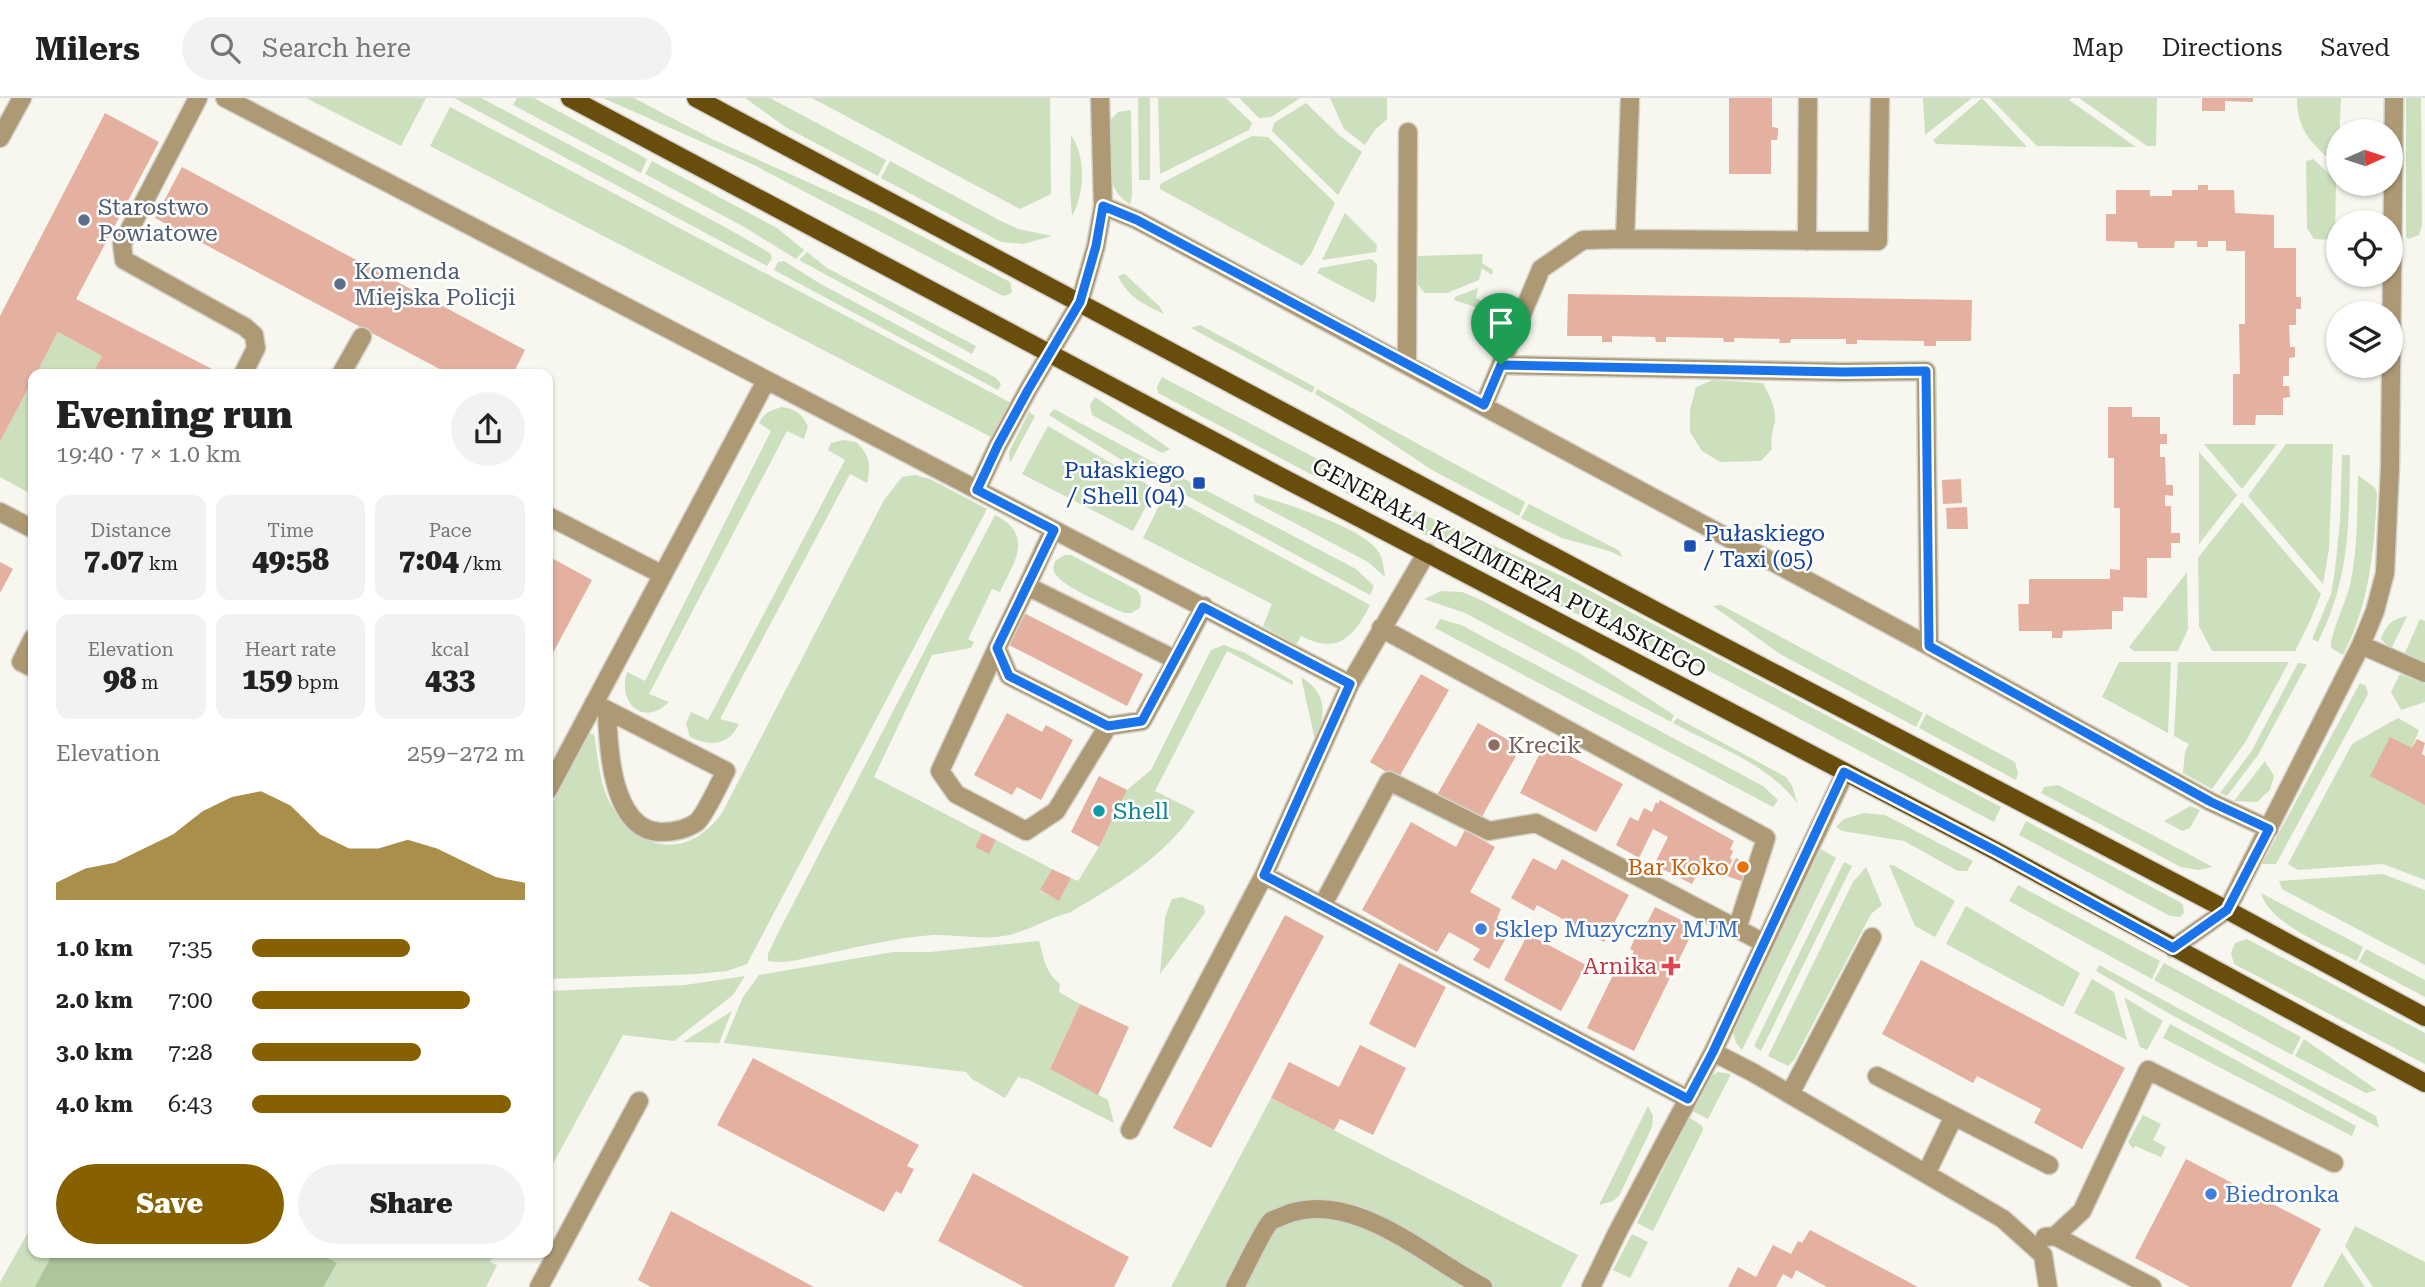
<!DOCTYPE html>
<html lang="en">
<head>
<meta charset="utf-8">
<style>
	body { margin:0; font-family:"Roboto Serif",serif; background:#f2f2f2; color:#222; height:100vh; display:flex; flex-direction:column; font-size:26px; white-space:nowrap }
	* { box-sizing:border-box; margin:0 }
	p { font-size:23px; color:#767676 }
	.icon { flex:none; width:38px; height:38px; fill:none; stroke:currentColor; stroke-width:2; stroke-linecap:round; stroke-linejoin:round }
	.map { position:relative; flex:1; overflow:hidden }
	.details { position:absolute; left:28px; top:271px; width:525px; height:889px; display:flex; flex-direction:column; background:#fff; border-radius:14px; box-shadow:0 2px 5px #0004 }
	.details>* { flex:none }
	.needle { width:46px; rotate:87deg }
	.buttons { position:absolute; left:2326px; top:21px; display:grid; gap:14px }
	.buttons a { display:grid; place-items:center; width:77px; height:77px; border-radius:50%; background:#fff; box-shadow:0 2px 5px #0004; font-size:35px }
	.pin { position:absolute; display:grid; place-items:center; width:60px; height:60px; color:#fff; margin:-72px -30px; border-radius:50% 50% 50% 0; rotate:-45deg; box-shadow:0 0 7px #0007 }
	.pin .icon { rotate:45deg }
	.round { display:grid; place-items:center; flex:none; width:74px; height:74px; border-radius:37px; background:#f2f2f2 }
	.summary { display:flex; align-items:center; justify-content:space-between; height:119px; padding:0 28px }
	h1 { font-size:38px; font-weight:800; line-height:52px }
	.metrics { display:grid; grid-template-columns:repeat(3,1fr); gap:10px; height:119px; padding:7px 28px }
	.metrics div { display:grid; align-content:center; border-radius:14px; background:#f2f2f2; text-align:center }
	.metrics b { font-size:30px; font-weight:800 }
	.metrics small { font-size:19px; font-weight:400 }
	.metrics p { font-size:19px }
	.chart { height:196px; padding:14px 28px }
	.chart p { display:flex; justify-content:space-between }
	.chart svg { width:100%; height:126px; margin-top:7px; fill:#876100; opacity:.7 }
	.button { display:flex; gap:14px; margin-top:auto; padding:14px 28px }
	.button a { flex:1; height:80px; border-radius:42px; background:#876100; color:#fff; font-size:28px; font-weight:800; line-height:80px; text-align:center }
	.button a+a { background:#f2f2f2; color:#222 }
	ul { padding:0 28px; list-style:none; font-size:23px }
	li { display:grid; grid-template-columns:112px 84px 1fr; align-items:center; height:52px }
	li i { height:18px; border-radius:9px; background:#876100 }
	header { display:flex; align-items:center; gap:42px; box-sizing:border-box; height:98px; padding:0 35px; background:#fff; border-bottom:2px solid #e0e0e0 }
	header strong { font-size:33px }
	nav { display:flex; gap:38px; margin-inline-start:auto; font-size:24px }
	.search { width:490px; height:63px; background:#f2f2f2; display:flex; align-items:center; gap:18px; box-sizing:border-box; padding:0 24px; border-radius:38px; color:#767676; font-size:26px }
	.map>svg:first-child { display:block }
</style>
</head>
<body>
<header>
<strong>Milers</strong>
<div class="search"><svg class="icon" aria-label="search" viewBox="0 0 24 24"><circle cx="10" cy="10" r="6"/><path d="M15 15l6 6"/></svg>Search here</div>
<nav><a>Map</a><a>Directions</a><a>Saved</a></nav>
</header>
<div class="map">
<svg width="2425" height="1189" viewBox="0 0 2425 1189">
	<rect width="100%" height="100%" fill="#f7f6ef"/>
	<path fill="#cce0be" d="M306 0H426L401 48Z
		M454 0H481L725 129 770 155 772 160 767 168Z
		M517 0H534L647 61 641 75 513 7Z
		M603 0H634L712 41 879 116 1010 184 1012 193 1010 196 1003 198 754 67Z
		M745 0H770L886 62 878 78 787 30Z
		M812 0H1050L1051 96 1020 111Z
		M1138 0H1150V82H1139Z
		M1158 0H1226L1252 25 1249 32 1160 76Z
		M1239 0H1300L1271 19 1259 20Z
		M1330 0H1387V21L1374 33 1365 47 1344 31Z
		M1923 0H1972L1925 37Z
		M1982 0 2027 49 1936 46 1933 42Z
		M1990 0H2072L2069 2 2136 49 2037 48Z
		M2079 0H2157L2156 48H2147Z
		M2297 0H2341L2338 69C2314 47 2297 35 2297 0Z
		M2406 0H2421L2422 127 2419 137 2408 141 2406 139Z
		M1306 5 1340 38 1362 54 1338 97 1272 33 1274 25Z
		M450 9 1011 305 993 340 430 48Z
		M1131 12 1132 98 1130 106C1101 91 1111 49 1111 21L1118 14Z
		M1071 37C1086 58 1085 96 1072 118L1070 91Z
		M1252 38 1268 39 1335 105 1311 156 1302 168 1160 91V86Z
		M2313 61 2336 82 2335 142 2314 141 2307 130 2306 63Z
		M652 63 777 130 804 152 796 161 746 130 645 76Z
		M890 63 1001 123 1018 131 1052 138 1023 146 1001 144 881 80Z
		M1345 115 1377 147 1376 154 1322 162Z
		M807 154 827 170 976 248 972 256 799 162Z
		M1483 156 1482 165 1493 172 1492 177 1482 170 1479 182 1447 195H1425L1418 187V158Z
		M1371 161 1377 166 1376 199 1374 205 1317 175 1320 170Z
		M784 163 819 185 996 280 1001 286 998 292 774 172 778 164Z
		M1125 176 1159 208 1164 216C1144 207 1127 198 1118 178Z
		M1478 190 1476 200 1489 207 1487 217 1478 210 1454 202 1455 199Z
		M1200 227 1315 289 1312 295 1191 230Z
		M58 234 102 258 92 276H36Z
		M1162 279 1420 415 1564 479 2001 709 1994 724 1711 574 1593 524 1540 498 1158 295 1157 289Z
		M33 281V397L0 379V344Z
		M1713 282 1763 285C1769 297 1776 309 1775 323 1773 334 1770 339 1772 351L1761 363 1720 364 1702 353 1690 334V312L1696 289Z
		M1317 291 1525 404 1519 418 1432 372 1336 308 1315 296Z
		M1095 299 1170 351 1162 355 1092 317 1090 307Z
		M782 309C796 311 801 315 808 328L804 341 787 333 649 596 669 604C643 630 617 604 627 574L645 583 771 333 759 325C764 315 771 312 782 309Z
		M1054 311 1166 371 1157 384 1049 317Z
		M1029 314 1035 318 1010 365 1009 354Z
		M1048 328 1155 391 1133 433 1022 376Z
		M843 342 856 344C870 357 871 367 867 385L850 376 720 621 739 626C728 648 711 649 690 639L686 626 691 614 708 622 845 362 828 352 831 345Z
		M2204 346H2277L2242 391Z
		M2286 346H2333L2329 451 2323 486 2248 398Z
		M2199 354 2237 397 2199 446Z
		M2342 357H2350C2349 427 2350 480 2318 544L2312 541 2331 496 2335 472 2340 423Z
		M1175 376 1356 471 1374 488 1370 497 1169 388Z
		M915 377 930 381 987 411 747 866 727 873 697 876 548 881V714L588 635 594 636C598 657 599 685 610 705 638 754 687 763 722 715L884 402 902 379Z
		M2358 377 2375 390 2377 395C2374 452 2370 505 2343 557L2331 550C2330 536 2346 504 2350 487 2358 451 2357 414 2358 377Z
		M1165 396 1370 507C1354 539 1338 557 1301 538L1296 547 1263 528 1272 506 1143 440Z
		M1253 396C1281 404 1362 429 1378 453 1383 460 1384 471 1385 479L1368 464 1255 404Z
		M2242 404 2321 496 2310 523 2295 553H2212L2199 528 2198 460Z
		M1529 406 1620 453 1622 459 1609 453 1562 440 1521 420Z
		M995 417C1035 437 1014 464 1000 494L992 491 968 541 974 544 971 550 932 557 874 679 982 735 975 749 989 755 996 742 1052 771 1040 793 1059 802 1071 780 1078 783 1099 749 1127 692 1151 672 1211 552 1224 547 1245 555 1293 583V587L1227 553 1155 693 1195 713C1164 760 1116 787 1069 815 1046 820 1026 835 1003 838 980 842 956 836 933 837 891 840 851 851 811 859 797 862 782 866 768 863V856L777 837Z
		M1065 457H1071L1137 492 1141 499 1140 510 1131 515H1125C1110 509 1064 489 1056 477 1052 472 1053 467 1056 462Z
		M2187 474 2188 531 2178 553H2134L2129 549Z
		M1441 493 1462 494 1481 502 1579 555 1674 617 1671 624 1465 515 1424 501Z
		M1721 507 1923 615 1916 629 1780 556 1713 508Z
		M2407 518 2391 551 2381 541C2386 527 2392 521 2407 518Z
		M1440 521 1461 527 1763 688 1778 702 1773 709 1435 530Z
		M2420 521 2425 523V565L2404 557Z
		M2119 564H2171L2168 635 2102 599Z
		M2178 564H2289L2246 643 2212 691 2183 675 2185 654 2189 646 2174 638Z
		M2298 565 2307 566 2258 657 2227 698 2220 695 2251 654Z
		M2400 576 2425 586V604L2401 612 2391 594Z
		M1301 579C1328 596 1326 615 1315 642Z
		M2360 585 2366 588 2368 596 2276 766H2262Z
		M1926 616 2015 664 2018 675 2016 682 1919 630Z
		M1677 620 1786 679 1792 688 1798 706C1769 666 1715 648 1673 625Z
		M2398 620 2419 632 2412 650 2425 707V782L2383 766 2298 772 2288 766 2352 646Z
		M2265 663 2274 678 2270 692 2257 704 2234 703Z
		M2058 687 2213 769 2198 772 2181 769 2041 695 2044 689Z
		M2190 708 2200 712 2190 730 2182 733 2164 723Z
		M1864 715 1885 717 1973 763 1967 773H1958L1904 743 1842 733 1836 729 1844 721Z
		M2026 723 2180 804 2183 807 2184 815 2180 819 2170 818 2019 737Z
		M1821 751 1836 760 1742 952 1736 945 1733 932Z
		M1844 764 1852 768 1761 953 1754 948Z
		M1889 767H1893L1955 803 1935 839 1915 828Z
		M1866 769 1882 807 1871 816 1794 962 1788 968 1768 958 1853 784Z
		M2383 776 2425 792V867L2282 791 2279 783Z
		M2018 787 2160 863 2152 881 2009 803Z
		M2261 795 2363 849 2357 863C2328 848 2270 827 2261 795Z
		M1182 799 1204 808 1205 815 1160 876 1165 819 1172 801Z
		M1966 808 2080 875 2063 909 1946 846Z
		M2247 841 2425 935V966L2234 866 2231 855 2235 845Z
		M1039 843C1044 860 1045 874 1060 886L1059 894 1080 906 1050 971 1108 1002 1114 1025 1029 982 1018 979 1005 1000 972 981 966 974 724 945 743 899 759 877 893 854H930Z
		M2366 851 2425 882V899L2359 864Z
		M2164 865 2301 939 2292 957 2154 882Z
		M2099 867 2376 1018 2379 1030 2170 916 2096 873Z
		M745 878 733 897 674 943 623 937 548 1075V893L685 887Z
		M2092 881 2114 894 2127 942 2074 915Z
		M2124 899 2163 923 2147 952 2140 949Z
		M732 913 719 945 683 944Z
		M2170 926 2356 1028 2352 1038 2163 940Z
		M2304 941 2377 992 2366 995 2295 958Z
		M1718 974 1731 976 1708 1021 1692 1013 1706 981Z
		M1271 1000 1578 1157 1561 1189H1171Z
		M1648 1008 1653 1018 1652 1029 1619 1098 1613 1103 1599 1107Z
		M2143 1017 2161 1026 2153 1042 2166 1049 2161 1059 2135 1048 2133 1051 2128 1044Z
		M1689 1019 1702 1028 1703 1032 1653 1133 1637 1125Z
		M33 1126V1155H494L490 1164 497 1167 486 1189H0V1184Z
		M2355 1128 2425 1164V1189H2373L2345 1148Z
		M1632 1136 1648 1144 1630 1180 1613 1172Z
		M2342 1154V1155L2365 1189H2323Z"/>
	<path fill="#adc59b" d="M53 1155H318L337 1165 323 1189H35Z"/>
	<path fill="#e4b1a0" d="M1729 0H1772V29L1778 30V35L1777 42H1771V76H1729Z
		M2202 0H2253V4L2225 3V13H2202Z
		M105 15 159 44 76 201 216 273 215 276H92L102 258 58 234 36 276H33V281L0 344V218Z
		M182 69 525 252 513 276H449L155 120Z
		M2198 87H2208V92H2234L2235 115 2274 117V150H2296V199H2301V211H2296V227H2289L2290 249H2295V259L2289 260V278H2283V288H2289L2290 299 2283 300V317H2256L2255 327H2233V276H2240L2239 226H2245V153H2226V143H2208V149H2197V143H2175L2174 150H2138L2137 144 2106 143V116H2116V92H2150V98H2172V92H2198Z
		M1568 196 1972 202 1971 243H1936V248H1924V243L1857 242V246H1846V241H1791L1790 245H1779L1780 241 1734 240V244H1724L1723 240 1666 239V244H1656L1655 239 1612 238V244H1602V238H1567Z
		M2108 309H2132V319H2160V336H2167V346H2160V359H2165L2166 387H2173V398L2165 397V408H2171V435H2180V445H2171V460H2147V500L2123 499V513H2112V531L2063 533 2062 540H2052V533H2019L2018 506H2029V481H2110V471L2120 472V410H2114V360H2108Z
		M1961 381 1962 405 1943 406 1942 382Z
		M1967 409 1968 431H1947L1946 410Z
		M548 458 592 482 548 564Z
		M0 464 13 471 0 495Z
		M1024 515 1143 576 1127 608 1009 547Z
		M1421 576 1449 592 1398 681 1370 664Z
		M1007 615 1042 634 1046 627 1073 642 1041 702 1017 689 1012 697 974 677Z
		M1478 625 1521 649 1480 722 1437 697Z
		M2390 639 2412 650 2417 641 2425 645 2422 656 2425 658V707L2370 678Z
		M1545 645 1623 686 1596 734 1520 695Z
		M1099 678 1127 692 1099 749 1071 734Z
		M1660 702 1734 743 1730 751 1733 753 1730 760 1732 762 1724 780 1702 768 1692 786 1654 767 1668 739 1653 731 1639 760 1616 747 1630 719 1638 723 1644 710 1652 714 1656 704 1658 706Z
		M1411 724 1456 749 1465 732 1495 749 1470 794 1501 811 1497 820 1512 829 1489 871 1473 862 1480 851 1449 834 1437 854 1362 812Z
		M982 735 996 742 989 756 975 749Z
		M1533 760 1556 772 1562 761 1629 797 1604 844 1537 807 1534 813 1511 800Z
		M1736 760 1753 768 1747 785 1727 778Z
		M1052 771 1071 780 1059 803 1040 792Z
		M1655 809 1695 829 1634 953 1587 930 1616 871 1613 870 1617 861 1628 866 1634 853 1630 851 1642 825 1646 827Z
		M1285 817 1324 838 1211 1050 1173 1030Z
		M1528 836 1586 867 1561 913 1504 882Z
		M1921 862 2125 970 2082 1051 2034 1025 2041 1011 1977 978 1973 985 1882 936Z
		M1399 865 1446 889 1415 950 1369 926Z
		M1080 906 1129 929 1098 997 1050 971Z
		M1360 947 1406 970 1373 1037 1340 1021 1334 1032 1271 1000 1289 964 1339 989Z
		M753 960 919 1047 907 1068 914 1071 901 1096 896 1093 884 1114 717 1027Z
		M2186 1061 2321 1131 2291 1189H2190L2135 1160Z
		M973 1075 1129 1159 1114 1189H1024L938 1143Z
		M671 1113 814 1189H651L638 1182Z
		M1810 1132 1918 1189H1827L1796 1172 1792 1181 1783 1176 1776 1189H1728L1738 1169 1756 1179 1773 1147 1791 1156 1798 1143 1802 1145Z"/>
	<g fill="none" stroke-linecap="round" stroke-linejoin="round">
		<defs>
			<path id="minor" d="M198 0 122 146 124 162 245 229 254 237 256 250 243 276
				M225 0 1350 586 1427 454
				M0 40 22 0
				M1103 108 1137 122 1929 548 2211 704 2269 731
				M1625 141 1630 0
				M1807 143 1808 0
				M1407 265 1408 34
				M1501 267 1843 274 1926 273 1929 548
				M341 276 362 239
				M1484 307 1541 171 1583 142 1625 141 1878 143 1880 0
				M977 392 998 347 1028 292 1080 204 1096 148 1103 108 1100 0
				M0 414 33 431
				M548 418 663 477
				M1053 432 1027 488 1176 562 1204 508
				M1027 488 997 550 1009 578 1108 628 1142 623 1176 562
				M1381 530 1766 740 1737 831
				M33 540 21 564 33 570
				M2361 547 2425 575
				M997 550 940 673 956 696 1026 733 1056 713 1108 628
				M594 605 607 612C608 647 611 733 661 734 674 734 686 732 697 724 705 717 720 684 726 673L607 612
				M548 692 766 283
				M1264 777 1688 1001
				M1322 808 1389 683 1489 733 1536 725 1764 845
				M2173 850 2227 812 2361 547 2375 513 2385 475 2390 369 2394 0
				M1713 954 1752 974 2003 1121 2043 1157 2048 1189
				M1877 978 1954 1018
				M1790 996 1872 839
				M1130 1032 1264 777 1350 586
				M1926 1076 1954 1018 2049 1067
				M2055 1138 2082 1113 2148 972 2334 1065
				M2045 1139 2055 1138 2152 1189
				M539 1189 639 1003
				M1235 1189C1241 1178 1264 1129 1271 1123 1274 1121 1281 1119 1285 1117 1353 1090 1427 1160 1483 1189
				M1591 1189 1617 1135 1713 954 1845 675"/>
			<path id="major" d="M570 0 1289 383 1996 753 2425 985
				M696 0 1671 521 2227 812 2425 919"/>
		</defs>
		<use href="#minor" stroke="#d3d2cb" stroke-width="21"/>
		<use href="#major" stroke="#d3d2cb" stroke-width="21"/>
		<use href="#minor" stroke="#ad9974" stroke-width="18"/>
		<use href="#major" stroke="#694d0c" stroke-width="18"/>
	</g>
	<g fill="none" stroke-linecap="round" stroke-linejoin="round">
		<defs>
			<path id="route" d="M1103 108 1137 122 1484 307 1501 267 1843 274 1926 273 1929 548 2211 704 2269 731 2227 812 2173 850 1996 753 1844 674 1713 954 1688 1001 1264 777 1350 586 1203 509 1142 623 1108 628 1009 578 997 550 1054 432 977 392 998 347 1028 292 1080 204 1096 148Z"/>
		</defs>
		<use href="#route" stroke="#fff" stroke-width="14"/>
		<use href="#route" stroke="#1a73e8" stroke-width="9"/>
	</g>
	<g fill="#5c6f8a" stroke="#fff" stroke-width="2.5">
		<circle cx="84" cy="122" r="7"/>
		<circle cx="340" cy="186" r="7"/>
	</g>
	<g fill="#1a4fb4" stroke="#fff" stroke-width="2.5">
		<rect x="1192" y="378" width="14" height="14" rx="3.5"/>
		<rect x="1683" y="441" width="14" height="14" rx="3.5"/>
	</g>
	<circle fill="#8d6e63" stroke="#fff" stroke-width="2.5" cx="1494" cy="647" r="7"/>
	<circle fill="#0f9aa8" stroke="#fff" stroke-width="2.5" cx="1099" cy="713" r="7"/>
	<circle fill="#e8710a" stroke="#fff" stroke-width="2.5" cx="1743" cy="769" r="7"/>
	<g fill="#3f7fe0" stroke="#fff" stroke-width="2.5">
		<circle cx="1481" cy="831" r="7"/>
		<circle cx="2211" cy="1096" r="7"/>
	</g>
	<path fill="#e0444e" stroke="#fff" stroke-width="2.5" d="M1667.5 857.5h7v7h7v7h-7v7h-7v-7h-7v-7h7z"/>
	<g text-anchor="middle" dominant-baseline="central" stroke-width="5" stroke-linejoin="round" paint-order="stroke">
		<g font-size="23" fill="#4e5e75" stroke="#fff" text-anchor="start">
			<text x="98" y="109">Starostwo<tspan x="98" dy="26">Powiatowe</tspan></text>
			<text x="354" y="173">Komenda<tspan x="354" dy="26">Miejska Policji</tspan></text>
		</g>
		<g font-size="23" fill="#164399" stroke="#fff" text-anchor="end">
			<text x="1185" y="372">Pułaskiego<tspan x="1185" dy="26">/ Shell (04)</tspan></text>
			<text x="1704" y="435" text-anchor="start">Pułaskiego<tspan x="1704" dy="26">/ Taxi (05)</tspan></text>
		</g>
		<g font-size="23" fill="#131310" stroke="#fff">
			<text transform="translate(1509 470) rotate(28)">GENERAŁA KAZIMIERZA PUŁASKIEGO</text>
		</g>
		<g font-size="23" fill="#785e54" stroke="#fff" text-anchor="start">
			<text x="1508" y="647">Krecik</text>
		</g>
		<g font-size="23" fill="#0d838f" stroke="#fff" text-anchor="start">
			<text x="1113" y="713">Shell</text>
		</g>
		<g font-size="23" fill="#c56008" stroke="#fff" text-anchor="end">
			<text x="1729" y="769">Bar Koko</text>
		</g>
		<g font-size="23" fill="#366cbe" stroke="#fff" text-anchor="start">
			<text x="1495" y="831">Sklep Muzyczny MJM</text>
			<text x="2225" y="1096">Biedronka</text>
		</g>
		<g font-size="23" fill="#be3a42" stroke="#fff" text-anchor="end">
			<text x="1657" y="868">Arnika</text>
		</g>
	</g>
</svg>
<div class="buttons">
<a><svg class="needle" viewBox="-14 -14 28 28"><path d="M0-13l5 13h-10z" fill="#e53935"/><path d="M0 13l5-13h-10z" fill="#767676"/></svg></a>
<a><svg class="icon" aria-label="locate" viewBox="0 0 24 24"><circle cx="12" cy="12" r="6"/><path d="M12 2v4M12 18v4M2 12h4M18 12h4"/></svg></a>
<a><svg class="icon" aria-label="layers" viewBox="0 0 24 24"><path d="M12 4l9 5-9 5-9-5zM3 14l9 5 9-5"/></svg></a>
</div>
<div class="pin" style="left:1501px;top:267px;background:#1e9e55"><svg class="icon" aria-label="arrive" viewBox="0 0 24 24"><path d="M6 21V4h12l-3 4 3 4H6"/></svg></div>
<section class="details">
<div class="summary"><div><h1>Evening run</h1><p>19:40 · 7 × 1.0 km</p></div><a class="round"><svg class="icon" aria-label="share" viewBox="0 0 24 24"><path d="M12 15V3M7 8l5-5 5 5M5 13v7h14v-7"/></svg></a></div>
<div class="metrics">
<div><p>Distance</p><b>7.07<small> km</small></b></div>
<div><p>Time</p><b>49:58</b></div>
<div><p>Pace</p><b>7:04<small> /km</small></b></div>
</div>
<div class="metrics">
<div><p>Elevation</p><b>98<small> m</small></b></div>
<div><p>Heart rate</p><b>159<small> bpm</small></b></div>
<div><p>kcal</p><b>433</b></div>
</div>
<div class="chart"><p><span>Elevation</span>259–272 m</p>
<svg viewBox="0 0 160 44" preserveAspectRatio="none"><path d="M0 44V38L10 33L20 31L30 26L40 21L50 13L60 8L70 6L80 11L90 21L100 26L110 26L120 23L130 26L140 31L150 36L160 38V44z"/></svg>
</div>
<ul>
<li><b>1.0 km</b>7:35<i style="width:58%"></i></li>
<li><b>2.0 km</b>7:00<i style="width:80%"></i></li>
<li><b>3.0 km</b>7:28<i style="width:62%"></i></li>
<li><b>4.0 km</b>6:43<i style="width:95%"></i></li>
</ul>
<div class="button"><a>Save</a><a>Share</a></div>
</section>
</div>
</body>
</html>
